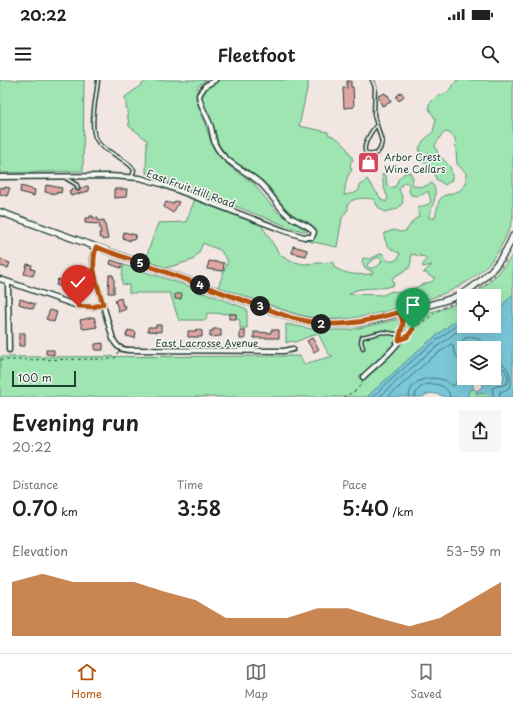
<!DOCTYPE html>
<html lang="en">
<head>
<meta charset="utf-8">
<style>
	body { margin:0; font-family:"Playpen Sans",sans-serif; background:#f6f6f6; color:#202124; height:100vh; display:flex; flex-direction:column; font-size:15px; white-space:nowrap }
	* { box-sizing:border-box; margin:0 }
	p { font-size:13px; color:#757577 }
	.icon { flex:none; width:22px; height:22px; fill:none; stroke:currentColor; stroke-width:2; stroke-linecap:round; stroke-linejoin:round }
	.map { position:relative; height:317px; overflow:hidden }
	.drawer { display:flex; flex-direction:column; background:#fff; flex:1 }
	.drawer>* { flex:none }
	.buttons { position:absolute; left:457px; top:209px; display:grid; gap:8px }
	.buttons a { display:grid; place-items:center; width:44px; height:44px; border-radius:0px; background:#fff; box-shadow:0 4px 16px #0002; font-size:20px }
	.scale { position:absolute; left:12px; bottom:10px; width:64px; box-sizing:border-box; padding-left:4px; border:2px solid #1f3d34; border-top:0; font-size:11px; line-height:14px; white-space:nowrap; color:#1f3d34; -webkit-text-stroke:3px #f6f6f2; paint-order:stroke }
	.pin { position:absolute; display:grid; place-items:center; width:34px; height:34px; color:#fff; margin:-41px -17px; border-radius:50% 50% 50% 0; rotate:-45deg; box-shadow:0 0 4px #0007 }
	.pin .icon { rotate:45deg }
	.km { position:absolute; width:20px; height:20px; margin:-10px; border-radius:50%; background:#222; color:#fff; font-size:11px; line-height:20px; text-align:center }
	.round { display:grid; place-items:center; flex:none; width:42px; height:42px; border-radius:0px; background:#f6f6f6 }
	.summary { display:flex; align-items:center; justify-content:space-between; height:68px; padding:0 12px }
	h1 { font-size:22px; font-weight:600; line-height:30px }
	.figures { display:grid; grid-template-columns:repeat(3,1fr); gap:6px; height:68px; padding:4px 12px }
	.figures div { display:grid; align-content:center }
	.figures b { font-size:20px; font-weight:600 }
	.figures small { font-size:11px; font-weight:400 }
	.figures p { font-size:11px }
	.chart { height:112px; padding:8px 12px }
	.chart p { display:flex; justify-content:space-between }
	.chart svg { width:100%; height:72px; margin-top:4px; fill:#b45309; opacity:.7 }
	.status { display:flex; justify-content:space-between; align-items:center; height:28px; padding:0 20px; background:#fff; direction:ltr }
	.status svg { height:11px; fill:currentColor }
	header { display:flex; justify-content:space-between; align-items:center; height:52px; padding:0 12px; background:#fff; font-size:18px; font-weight:600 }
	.tab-bar { display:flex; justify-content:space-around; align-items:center; height:56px; border-top:1px solid #e0e0e0; background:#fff; font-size:11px; color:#757577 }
	.tab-bar a { display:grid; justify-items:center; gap:2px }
	.tab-bar .active { color:#b45309 }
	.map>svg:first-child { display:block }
</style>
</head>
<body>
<div class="status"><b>20:22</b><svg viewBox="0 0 49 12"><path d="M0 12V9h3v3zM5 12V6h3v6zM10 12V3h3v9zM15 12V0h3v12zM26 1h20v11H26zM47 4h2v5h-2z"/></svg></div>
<header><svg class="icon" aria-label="menu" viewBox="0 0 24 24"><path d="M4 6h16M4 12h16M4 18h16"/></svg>Fleetfoot<svg class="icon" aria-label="search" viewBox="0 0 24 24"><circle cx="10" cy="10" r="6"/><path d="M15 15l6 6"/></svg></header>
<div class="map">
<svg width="513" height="317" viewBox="0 0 513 317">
	<rect width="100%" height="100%" fill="#f2e6e2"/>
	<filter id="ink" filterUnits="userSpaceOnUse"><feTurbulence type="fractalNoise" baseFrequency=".025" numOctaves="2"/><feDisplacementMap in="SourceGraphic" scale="8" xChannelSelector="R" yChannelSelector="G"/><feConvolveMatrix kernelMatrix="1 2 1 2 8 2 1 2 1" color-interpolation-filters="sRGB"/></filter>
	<g filter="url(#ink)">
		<path fill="#9ee5b2" stroke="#5e9173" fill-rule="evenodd" d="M0 0H84L83 91 0 93Z
			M148 0H206L198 6 196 19 213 67 229 86 253 103 276 131 308 151 307 152 292 148 198 112 146 93 147 60 129 46 125 17Z
			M219 0H309L299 46 328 52V54C343 60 346 66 353 80L351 81 350 86 352 90C345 98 346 106 344 115L355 113 359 110 360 104H363L367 99 382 120 386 122 388 118 384 108 382 95 383 94 386 95 387 106 391 108 396 106 398 100 404 93 410 92 413 98 412 102 414 106 423 107 432 103C440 115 431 125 429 138H435L439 121 443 116 459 111 466 104V93L457 84 455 58 448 52C440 53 440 59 435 65 437 75 444 79 450 87 452 91 452 96 452 100L445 105 436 99 433 87 423 82 419 69 423 61 433 52 436 40 429 29V24L436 17 447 13 457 0H513V139C492 202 452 213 394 229 371 235 347 241 323 239 304 238 287 231 270 225 253 219 235 213 218 207L228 181 220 170 207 165 203 163 199 172 193 180 166 188 145 180 158 143 186 142 195 119 260 143 280 175 290 181 304 184 333 182 334 187C345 195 359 195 372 194L373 192 365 188 362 181 363 178 370 179 382 173C387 180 387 184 398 179L400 173C391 171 385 164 384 156L385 153 394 150 400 152 406 151 413 141 419 136 418 132 419 127 429 124 431 121 428 111C423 115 418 117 411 115L409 111 410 106 406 102 403 103 399 109 403 119 402 124 397 129 385 132 379 128 373 119C364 118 354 117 348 124V129L342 138 337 167 304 160 312 159 316 155C317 141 300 141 291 133 279 124 273 109 263 101 249 90 232 83 221 68 216 62 216 50 212 42 202 20 194 15 219 0ZM411 174 425 177 426 180 422 186 423 187 432 185 423 193H427L429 196 435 198 430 203 429 202 402 213 392 211 383 215 349 214C358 205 381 211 394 205L392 198 409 188 411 182ZM378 177 382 180C380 186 376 188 369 188L367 186 368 183Z
			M513 174V214L498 230 494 231V216H472C489 204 502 191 513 174Z
			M124 185 191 207 198 213 208 214 247 229V248H240V240L236 239V234L207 233 206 240H181L179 241 170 213H129V205L122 204V194Z
			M464 220V239L455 241 421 268 367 317H0V277L300 276 304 284 333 276 328 273 318 253 295 262 291 261 286 263V244L317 250H349L423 234 446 228Z
			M473 309 479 311 476 312 479 314C485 312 488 313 492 317H467L469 311Z"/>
		<path fill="#7ac7d9" stroke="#569097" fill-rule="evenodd" d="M513 214V317H492C486 311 483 314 476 314V312L483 306 481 301 479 299 473 301V309L469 311 467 317C461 317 453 317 447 317 438 315 430 310 423 317H367L421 268 455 241 464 239V246H494V231L498 230ZM469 266H472L475 268H494V292L496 295 500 292 502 293 504 295 503 302H498L496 300 490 305 484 302V298H464V268Z"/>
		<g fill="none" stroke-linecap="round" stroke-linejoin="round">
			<path stroke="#437476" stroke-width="1" d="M464 275C448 260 481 246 483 268
				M494 285C508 278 513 298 509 308 506 310 503 311 500 312L499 317
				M494 291 500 288 504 289C508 294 510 301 505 305L496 306 492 309 494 317
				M372 317 423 271 457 245 464 243
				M379 317 426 275 459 250 469 246
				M388 317 430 279 451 264 453 265C454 273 456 278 464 282
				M409 317C410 298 432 295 446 301 449 303 451 305 454 306L464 289
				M415 317C416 299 449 300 450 317"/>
		</g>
		<path fill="#e1a6a4" stroke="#1f3d34" d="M347 1H351V7H353L354 27 344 28 343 8H347Z
			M401 12 404 16 399 21 396 17Z
			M385 13 386 15H388L391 22 382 26 378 16Z
			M368 76 371 77 374 87 367 89 364 78Z
			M46 105 62 108 61 113 57 112V114L45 112Z
			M21 106 35 110 34 116 20 112Z
			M88 106 89 111 71 116 69 111 71 110V109L75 108 76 110 78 111 80 110V108Z
			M0 107 5 108V107L10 108 7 116 0 114Z
			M114 109H127L126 117 114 118Z
			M175 121 179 122 173 133 164 127 166 122 173 124Z
			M90 136H93V138H98V141L104 140 108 159 103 160 102 158H100L99 153H101L99 144 85 143V138H90Z
			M124 152 136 155 134 160 130 159V161L123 158Z
			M293 166 307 170 306 176 292 173Z
			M0 179 10 183 8 188 0 186Z
			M111 180 123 184 121 188 110 184Z
			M209 181 224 183 223 191 207 189Z
			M27 184 32 185 31 189 35 190 33 196 24 194Z
			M109 195H113V197H114V213H108Z
			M58 199 70 203 71 200 74 201 72 208 68 207V208H64L56 205Z
			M175 214H182L181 219H175Z
			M121 218 123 226 125 225 126 229 119 232 115 220Z
			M20 219 35 224 33 229 19 224Z
			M50 230 57 232 54 242 46 239Z
			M229 234H236V239H229Z
			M94 237 97 247 84 249 82 248 80 240Z
			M156 245H161V252L148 251V247H156Z
			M196 249 202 251V257H188V251H196Z
			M213 249H221V256L210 257V251H213Z
			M128 250 136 252 135 258 126 256Z
			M271 250H279V258H254V252L271 253Z
			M240 251H245V259H240Z
			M19 253H25V266H19Z
			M312 258 319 269 314 272 307 261Z
			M103 263V270H95V264Z
			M46 270H54V275L46 274Z"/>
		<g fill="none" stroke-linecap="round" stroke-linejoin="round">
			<defs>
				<path id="lane" d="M98 0C97 14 89 46 96 59 99 65 106 70 112 73 119 78 129 82 134 90L132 97
					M372 0 375 7 374 35 382 62 380 69 377 73C354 81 369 53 376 46
					M64 97 77 105 78 109
					M363 268 361 262 362 257 383 252 401 255"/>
				<path id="street" d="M0 97 110 96 140 98 161 104 285 151 304 157H312L314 152C309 144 296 142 289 136 277 127 271 113 261 104 247 90 224 84 215 64 213 58 212 50 210 44 206 34 200 26 199 15L205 6 215 0
					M96 167 93 177 94 194 113 259C117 268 122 270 131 270L284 271 293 269
					M0 199 78 226 93 227 103 224
					M8 202 9 270
					M363 297C373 287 392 273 399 261 404 252 403 241 400 232"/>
				<path id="secondary" d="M0 132 292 238C306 241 320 244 334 244 362 245 391 235 418 228 435 223 454 220 470 209 489 196 504 178 513 156"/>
			</defs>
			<use href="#lane" stroke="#1f3d34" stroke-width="5"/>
			<use href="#street" stroke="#1f3d34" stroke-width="7"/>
			<use href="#secondary" stroke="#1f3d34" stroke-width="8"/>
			<path stroke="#1f3d34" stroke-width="1" stroke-dasharray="3 3" stroke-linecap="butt" d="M475 212C489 203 499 191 508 177
				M406 258 413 249 442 228 464 219
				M0 280 111 279 115 278 119 271
				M343 317 354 312 362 304V301"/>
			<use href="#lane" stroke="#f6f6f2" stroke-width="2"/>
			<use href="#street" stroke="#f6f6f2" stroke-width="4"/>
			<use href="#secondary" stroke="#f6f6f2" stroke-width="5.5"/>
		</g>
	</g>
	<g fill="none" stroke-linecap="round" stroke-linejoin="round" filter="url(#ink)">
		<defs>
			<path id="route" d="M78 226 93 227 103 224C97 203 90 189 96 167L292 238C306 241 321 245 335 244 357 244 379 238 400 232L403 244 399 260 407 257 413 249"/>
		</defs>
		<use href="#route" stroke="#fff" stroke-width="8"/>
		<use href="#route" stroke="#b45309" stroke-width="5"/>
	</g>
	<defs>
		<symbol id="shop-square" viewBox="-11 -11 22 22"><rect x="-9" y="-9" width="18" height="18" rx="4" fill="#d1495b" stroke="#f6f6f2"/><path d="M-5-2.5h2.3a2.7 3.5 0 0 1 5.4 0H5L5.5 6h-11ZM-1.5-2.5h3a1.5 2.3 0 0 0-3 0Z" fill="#fff"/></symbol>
	</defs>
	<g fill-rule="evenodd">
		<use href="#shop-square" x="356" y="70" width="25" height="25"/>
	</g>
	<g text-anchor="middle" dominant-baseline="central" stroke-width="3" stroke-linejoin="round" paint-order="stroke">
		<g font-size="10" fill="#1f3d34" stroke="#f6f6f2" text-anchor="start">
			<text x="384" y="76">Arbor Crest<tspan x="384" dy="12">Wine Cellars</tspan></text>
		</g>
		<g font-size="10" fill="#1f3d34" stroke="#f6f6f2">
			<text transform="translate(191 108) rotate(20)">East Fruit Hill Road</text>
			<text x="207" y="262">East Lacrosse Avenue</text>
		</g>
	</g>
</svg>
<div class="buttons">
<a><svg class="icon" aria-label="locate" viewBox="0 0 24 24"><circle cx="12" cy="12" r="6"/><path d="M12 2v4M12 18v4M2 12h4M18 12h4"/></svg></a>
<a><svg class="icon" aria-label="layers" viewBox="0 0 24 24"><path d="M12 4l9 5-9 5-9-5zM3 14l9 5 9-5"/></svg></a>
</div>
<div class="scale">100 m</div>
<div class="pin" style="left:413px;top:249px;background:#1e9e55"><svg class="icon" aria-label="arrive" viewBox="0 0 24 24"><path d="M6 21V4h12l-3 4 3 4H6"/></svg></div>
<div class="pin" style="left:78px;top:226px;background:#d93025"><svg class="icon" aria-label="check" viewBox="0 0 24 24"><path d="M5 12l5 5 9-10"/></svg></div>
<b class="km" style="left:321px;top:244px">2</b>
<b class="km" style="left:260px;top:226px">3</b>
<b class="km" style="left:200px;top:205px">4</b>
<b class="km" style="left:140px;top:183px">5</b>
</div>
<section class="drawer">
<div class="summary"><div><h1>Evening run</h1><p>20:22</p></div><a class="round"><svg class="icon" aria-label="share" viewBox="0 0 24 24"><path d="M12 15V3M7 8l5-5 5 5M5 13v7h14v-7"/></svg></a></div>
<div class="figures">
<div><p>Distance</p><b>0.70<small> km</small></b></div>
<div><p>Time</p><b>3:58</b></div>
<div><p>Pace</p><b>5:40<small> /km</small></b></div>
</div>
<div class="chart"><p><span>Elevation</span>53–59 m</p>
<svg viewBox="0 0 160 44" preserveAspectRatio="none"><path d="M0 44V11L10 6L20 11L30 11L40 11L50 17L60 22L70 33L80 33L90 33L100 27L110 27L120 33L130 38L140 33L150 22L160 11V44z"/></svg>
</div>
</section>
<nav class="tab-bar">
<a class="active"><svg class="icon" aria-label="home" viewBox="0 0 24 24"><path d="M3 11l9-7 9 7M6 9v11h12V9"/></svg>Home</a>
<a><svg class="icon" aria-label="map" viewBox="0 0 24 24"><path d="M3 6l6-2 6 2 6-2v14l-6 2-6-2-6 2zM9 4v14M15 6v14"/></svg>Map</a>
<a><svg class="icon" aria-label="saved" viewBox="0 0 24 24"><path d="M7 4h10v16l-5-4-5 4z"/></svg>Saved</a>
</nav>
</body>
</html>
